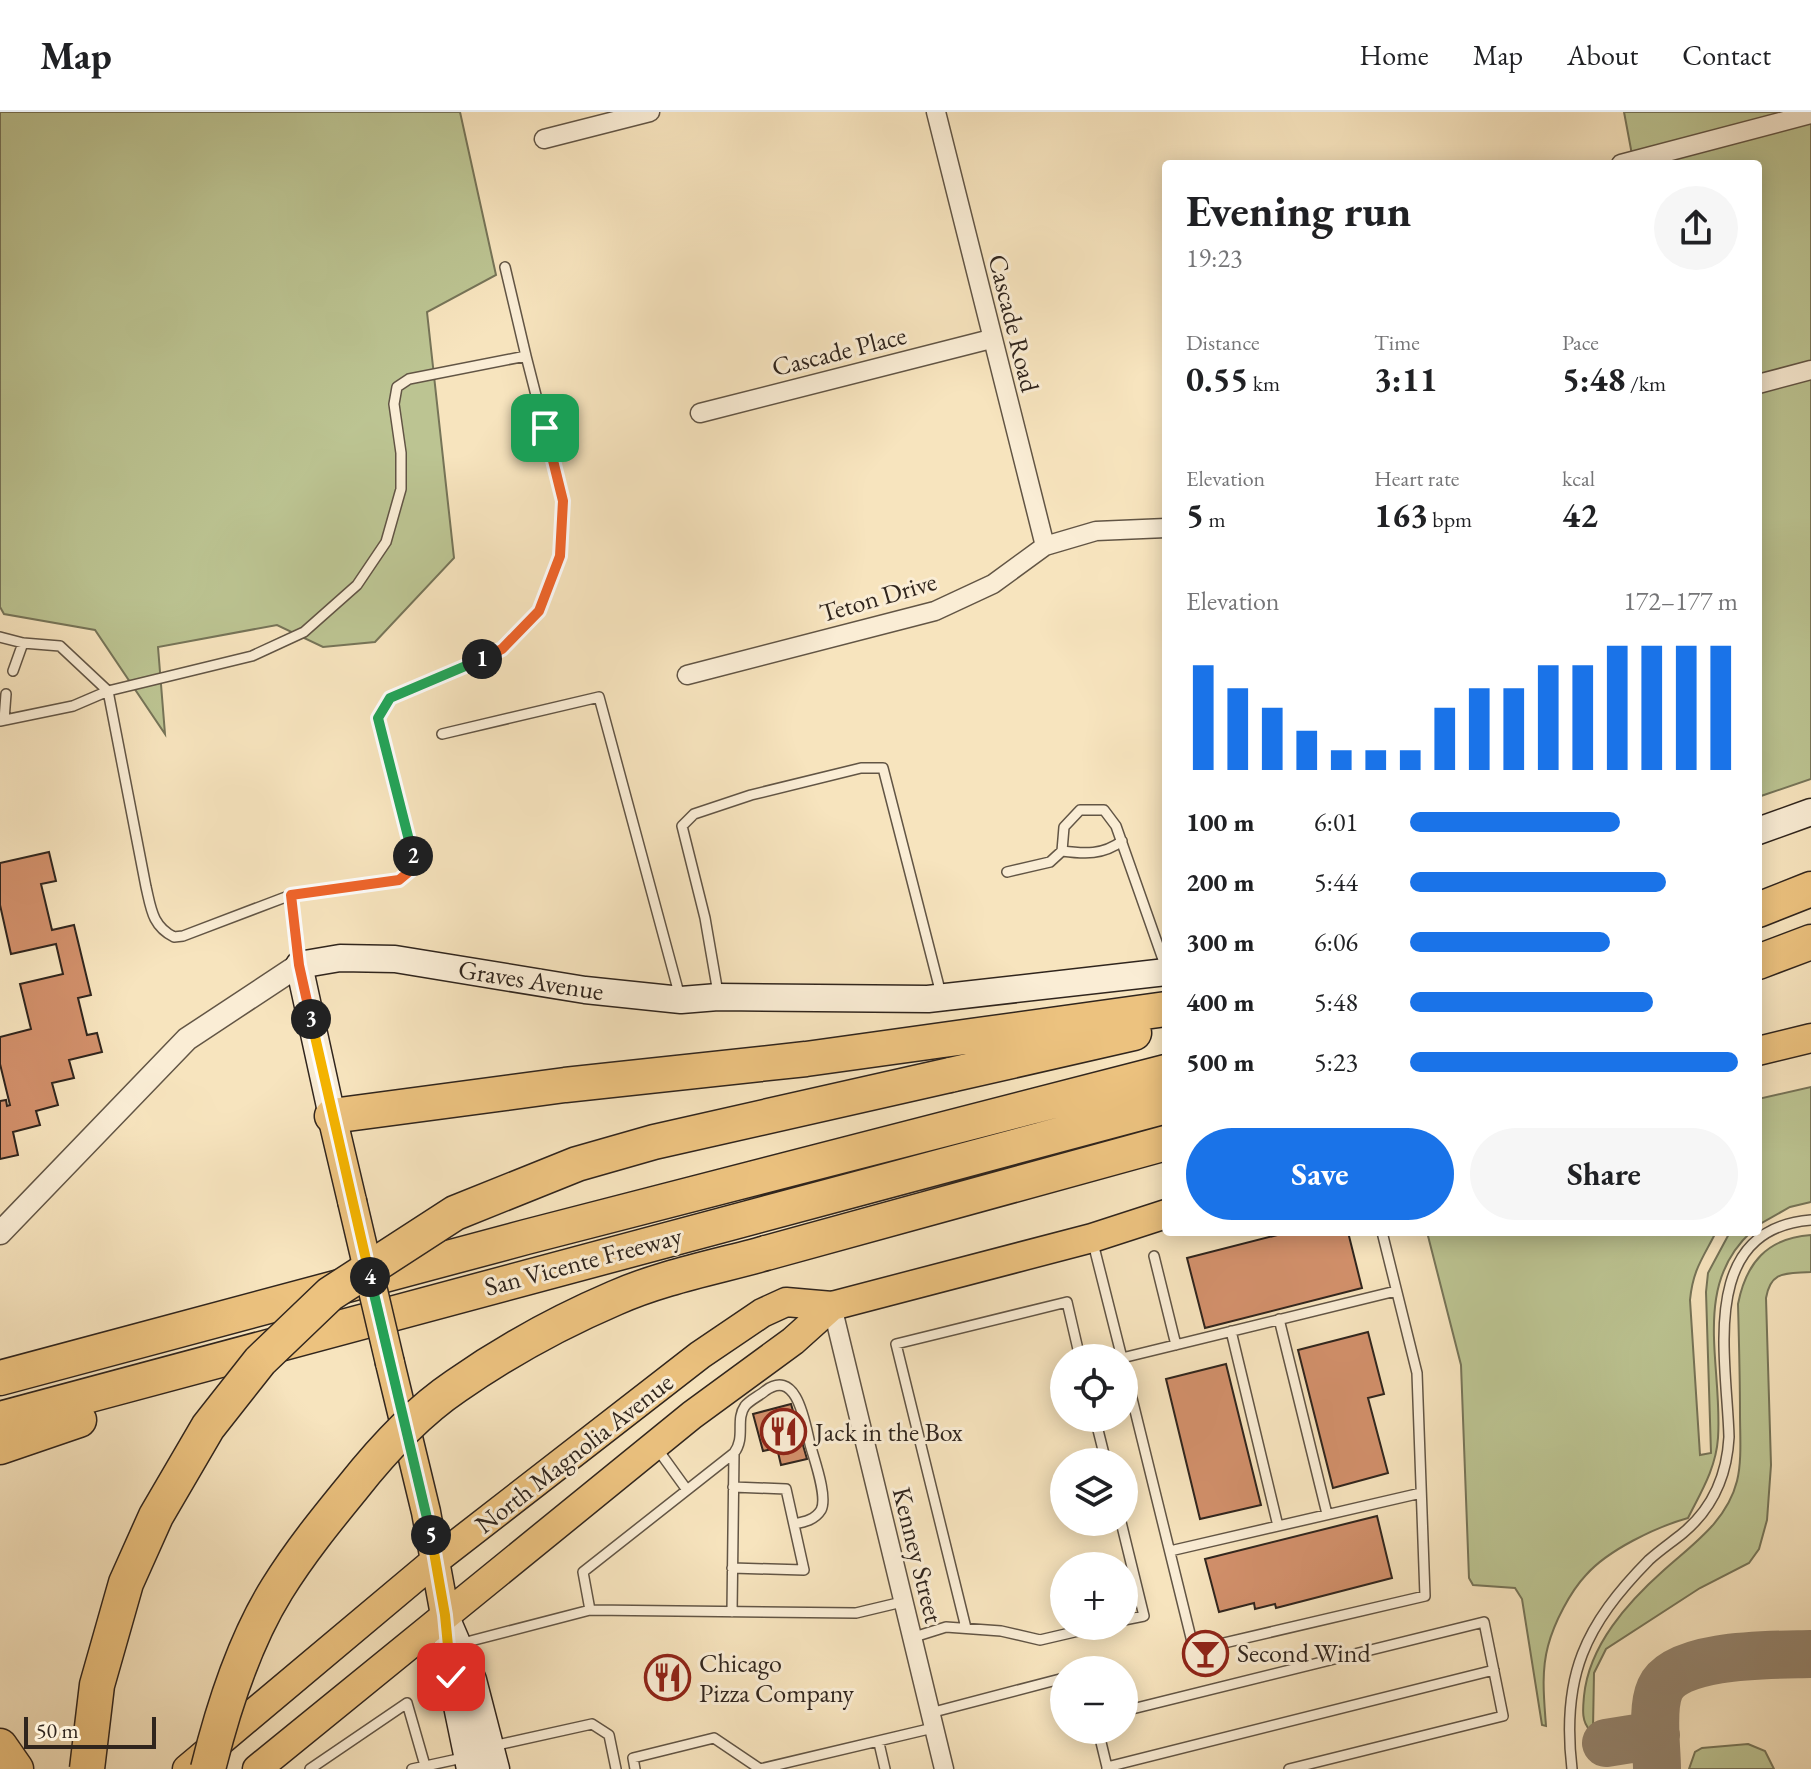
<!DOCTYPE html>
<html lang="en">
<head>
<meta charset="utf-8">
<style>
	body { margin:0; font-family:"EB Garamond",serif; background:#f6f6f6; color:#202124; height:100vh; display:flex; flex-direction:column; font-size:30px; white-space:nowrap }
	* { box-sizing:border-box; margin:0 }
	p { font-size:26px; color:#757577 }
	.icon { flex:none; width:44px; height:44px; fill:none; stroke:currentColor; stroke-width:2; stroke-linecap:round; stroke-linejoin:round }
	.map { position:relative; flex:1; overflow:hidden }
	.details { position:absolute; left:1162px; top:48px; width:600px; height:1076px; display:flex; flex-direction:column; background:#fff; border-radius:8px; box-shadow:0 4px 20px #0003 }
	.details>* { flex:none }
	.fabs { position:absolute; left:1050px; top:1232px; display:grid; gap:16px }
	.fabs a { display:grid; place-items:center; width:88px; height:88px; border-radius:50%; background:#fff; box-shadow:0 4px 20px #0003; font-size:40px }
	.scale { position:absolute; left:24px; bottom:20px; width:132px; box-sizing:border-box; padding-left:8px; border:4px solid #30251d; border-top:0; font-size:22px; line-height:28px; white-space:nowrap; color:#30251d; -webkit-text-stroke:6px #faedd5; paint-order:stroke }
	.pin { position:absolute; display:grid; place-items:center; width:68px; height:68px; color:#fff; margin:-34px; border-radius:16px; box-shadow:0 4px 12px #0006 }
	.km { position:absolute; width:40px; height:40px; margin:-20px; border-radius:50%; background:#222; color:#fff; font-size:22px; line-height:40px; text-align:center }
	.round { display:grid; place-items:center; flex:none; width:84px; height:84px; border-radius:42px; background:#f6f6f6 }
	.headline { display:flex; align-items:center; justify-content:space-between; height:136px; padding:0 24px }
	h1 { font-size:44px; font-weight:700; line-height:60px }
	.figures { display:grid; grid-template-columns:repeat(3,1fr); gap:12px; height:136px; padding:8px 24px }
	.figures div { display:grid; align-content:center }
	.figures b { font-size:34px; font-weight:700 }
	.figures small { font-size:22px; font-weight:400 }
	.figures p { font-size:22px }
	.chart { height:224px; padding:16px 24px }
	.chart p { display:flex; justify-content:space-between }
	.chart svg { width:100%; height:144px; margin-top:8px; stroke:#1a73e8; stroke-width:6 }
	.action { display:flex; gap:16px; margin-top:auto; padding:16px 24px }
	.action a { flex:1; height:92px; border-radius:48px; background:#1a73e8; color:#fff; font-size:32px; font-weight:700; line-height:92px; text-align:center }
	.action a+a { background:#f6f6f6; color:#202124 }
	ul { padding:0 24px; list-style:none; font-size:26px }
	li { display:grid; grid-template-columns:128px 96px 1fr; align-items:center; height:60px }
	li i { height:20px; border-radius:10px; background:#1a73e8 }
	header { display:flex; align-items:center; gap:48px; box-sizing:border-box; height:112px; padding:0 40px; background:#fff; border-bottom:2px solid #e0e0e0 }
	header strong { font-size:38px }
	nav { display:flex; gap:44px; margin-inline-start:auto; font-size:28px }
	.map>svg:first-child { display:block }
</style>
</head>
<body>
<header>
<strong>Map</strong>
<nav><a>Home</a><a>Map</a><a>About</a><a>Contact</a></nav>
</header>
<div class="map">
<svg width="1811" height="1657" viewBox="0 0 1811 1657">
	<rect width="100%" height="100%" fill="#f7e4be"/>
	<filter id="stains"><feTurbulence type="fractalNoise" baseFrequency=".0025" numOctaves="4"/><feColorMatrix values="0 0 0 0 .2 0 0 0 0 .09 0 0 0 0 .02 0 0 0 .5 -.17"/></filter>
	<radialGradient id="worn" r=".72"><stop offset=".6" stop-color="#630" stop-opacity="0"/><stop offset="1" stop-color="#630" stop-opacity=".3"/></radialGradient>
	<path fill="#bcc492" stroke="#767458" stroke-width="2" d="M0 0H460L496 163 427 200 454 446 375 530 323 535 277 513 158 535 165 622 95 518 4 502 0 495Z
		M1624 0H1811V667L1758 685V52H1661V41L1633 48Z
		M1811 975V1090L1790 1095 1758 1113V987Z
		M1427 1120H1716C1703 1146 1693 1157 1690 1188L1700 1343 1711 1341 1706 1180 1708 1161 1730 1120H1751C1691 1175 1723 1254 1718 1326 1716 1356 1701 1380 1688 1406 1656 1415 1608 1438 1586 1463 1570 1480 1554 1511 1548 1534 1541 1560 1544 1587 1546 1614L1542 1613 1522 1487 1515 1476 1473 1473 1469 1466 1461 1253Z
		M1811 1123V1160C1786 1162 1771 1158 1766 1186L1771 1353 1767 1408 1759 1437 1749 1451 1700 1476 1606 1537 1594 1561 1593 1617 1590 1618C1581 1609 1583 1596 1584 1584 1589 1533 1628 1490 1664 1458 1693 1432 1727 1409 1737 1369 1742 1349 1740 1324 1740 1302 1740 1266 1739 1229 1738 1192 1746 1151 1767 1126 1811 1123Z
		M1748 1632 1765 1639 1774 1657H1689L1695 1640 1702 1636Z"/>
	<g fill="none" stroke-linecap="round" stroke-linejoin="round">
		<path stroke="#94846e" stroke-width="48" d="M1606 1631 1656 1623
			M1657 1657C1657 1635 1651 1597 1660 1577 1676 1540 1777 1543 1811 1542"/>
	</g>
	<path fill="#d2906b" stroke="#30251d" stroke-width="2" d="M49 740 56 769 41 772 52 818 74 813 91 883 78 886 87 923 97 921 102 940 69 948 74 966 52 971 58 993 36 999 40 1013 13 1020 18 1043 0 1047V989L6 988 7 994 10 993 0 952V925L31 917 20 872 63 862 56 832 11 842 0 793V751Z
		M1289 1120H1348L1362 1176 1205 1216 1187 1146Z
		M1368 1220 1384 1282 1368 1286 1388 1361 1333 1376 1298 1238Z
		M1226 1252 1261 1393 1200 1407 1166 1267Z
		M791 1292 807 1347 781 1353 777 1336 763 1339 753 1302Z
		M1377 1404 1392 1466 1276 1496 1275 1492 1255 1497 1254 1491 1219 1500 1205 1447Z"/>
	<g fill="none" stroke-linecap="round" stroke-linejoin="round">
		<defs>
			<path id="service" d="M505 155 526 244
				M0 525 23 531 60 534 108 579 146 775C151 796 152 814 174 825L183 824 291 783 299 849
				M13 559 23 531
				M4 608 6 582
				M0 609 73 594 108 579 252 544 304 520 357 473 386 430 401 377V341L394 292 397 275 409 267 526 244 563 389 560 444 539 499 502 537 390 586 378 606 413 740 411 758 399 768 291 783
				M442 622 599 585 680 885
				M1062 739C1085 742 1103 743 1122 729
				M1007 760 1050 750 1062 739 1064 715 1080 698H1104L1116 714 1166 856
				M718 881 705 806 682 714 694 702 751 683 861 656H883L941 882
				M1093 1131 1122 1246 1396 1179
				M1154 1144 1176 1233
				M1279 1207 1327 1402
				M1231 1219 1278 1414
				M1124 1254 1194 1538 1425 1484 1417 1261 1382 1120
				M1095 1306 1106 1350
				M656 1335 687 1378
				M734 1341C746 1325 735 1308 745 1294 750 1288 759 1284 765 1279 797 1255 805 1311 810 1332 814 1347 828 1385 821 1398 815 1408 804 1410 794 1412
				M1121 1410 1144 1504 1124 1508
				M1170 1439 1421 1381
				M732 1456 804 1458 786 1377 733 1375
				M590 1498 583 1460 734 1341 732 1500
				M966 1516 896 1232 1067 1190 1080 1246
				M911 1526 946 1515 1001 1519 1040 1528 1100 1514
				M459 1532 590 1498 856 1501 902 1490
				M1124 1599 1484 1510 1503 1604 1289 1657
				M930 1601 1064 1566
				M1098 1618 1107 1655
				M879 1631 885 1657
				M493 1634 592 1612 609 1623 616 1657
				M310 1657 407 1591 426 1657
				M412 1657 467 1645
				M635 1657 633 1646 714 1626 760 1657 933 1616
				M1107 1657V1655L1494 1558
				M1572 1657C1561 1564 1585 1513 1649 1448 1660 1438 1672 1430 1683 1421 1713 1396 1727 1363 1729 1325 1727 1247 1697 1117 1811 1108"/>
			<path id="minor" d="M936 0 1045 434
				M544 27 650 0
				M1621 52 1811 2
				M1758 272 1811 258
				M700 301 991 227
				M687 563 935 499 993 472 1045 434 1096 419 1166 416
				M832 1194 944 1657"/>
			<path id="tertiary" d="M0 1121 187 927 299 853"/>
			<path id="secondary" d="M1758 719 1811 700
				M332 1004 299 853 340 846 395 847 585 878 681 888 718 885 928 887 1166 860
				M445 1503 473 1568 496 1657
				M447 1527 451 1565 470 1657"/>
			<path id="primary" d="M1758 939 1811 926
				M332 1004 352 1089
				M390 1251 426 1400 445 1503
				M187 1657 436 1448 700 1243 762 1201 786 1190 832 1194 1092 1126 1166 1102
				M257 1657 692 1303 793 1229 832 1194"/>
			<path id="motorway" d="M1758 798 1811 777
				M1758 850 1811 830
				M950 963 1134 921
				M332 1004 565 973 806 947 1166 897
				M766 1141 1166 1031
				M0 1266 526 1125 1166 960
				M0 1307 1166 994
				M0 1335 79 1308
				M0 1634 16 1657"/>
		</defs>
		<use href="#service" stroke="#625545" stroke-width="12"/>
		<use href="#minor" stroke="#625545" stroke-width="21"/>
		<use href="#tertiary" stroke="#625545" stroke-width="25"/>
		<use href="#secondary" stroke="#30251d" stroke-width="29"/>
		<use href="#primary" stroke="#30251d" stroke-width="31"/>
		<use href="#motorway" stroke="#30251d" stroke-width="37"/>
		<use href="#service" stroke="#faedd5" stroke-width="9"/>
		<use href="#minor" stroke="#faedd5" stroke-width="18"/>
		<use href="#tertiary" stroke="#faedd5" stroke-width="22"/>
		<use href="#secondary" stroke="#faedd5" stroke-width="26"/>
		<use href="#primary" stroke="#ecc27f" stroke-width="28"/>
		<use href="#motorway" stroke="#ecc27f" stroke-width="34"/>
		<defs>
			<path id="primary-bridge" d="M352 1089 390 1251"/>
			<path id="motorway-bridge" d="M87 1657 97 1573 126 1471 156 1404 208 1315 260 1249 330 1182 455 1101 577 1052 654 1030 950 963
				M208 1657C223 1596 244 1530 277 1477 300 1440 326 1408 353 1375 383 1337 416 1301 456 1274 506 1239 559 1210 615 1186 662 1165 716 1155 766 1141"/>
		</defs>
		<use href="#primary-bridge" stroke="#30251d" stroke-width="31" stroke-linecap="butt"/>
		<use href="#motorway-bridge" stroke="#30251d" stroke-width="37" stroke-linecap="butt"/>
		<use href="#primary-bridge" stroke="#ecc27f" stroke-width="28"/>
		<use href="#motorway-bridge" stroke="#ecc27f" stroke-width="34"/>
	</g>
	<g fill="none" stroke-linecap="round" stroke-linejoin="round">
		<defs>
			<path id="split-1" d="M482 547 502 537 539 499 560 444 563 389 545 316"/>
			<path id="split-2" d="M413 744 378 606 390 586 482 547"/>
			<path id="split-3" d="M311 907 299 853 291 783 399 768 411 758 413 744"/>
			<path id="split-4" d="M311 907 370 1165"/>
			<path id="split-5" d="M370 1165 431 1423"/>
			<path id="split-6" d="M431 1423 445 1503 451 1565"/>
		</defs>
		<use href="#split-1" stroke="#fff" stroke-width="16"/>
		<use href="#split-2" stroke="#fff" stroke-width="16"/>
		<use href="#split-3" stroke="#fff" stroke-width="16"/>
		<use href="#split-4" stroke="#fff" stroke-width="16"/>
		<use href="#split-5" stroke="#fff" stroke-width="16"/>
		<use href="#split-6" stroke="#fff" stroke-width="16"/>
		<use href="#split-1" stroke="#f0652b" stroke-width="10"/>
		<use href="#split-2" stroke="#22a559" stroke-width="10"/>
		<use href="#split-3" stroke="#f0652b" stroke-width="10"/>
		<use href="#split-4" stroke="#f5b400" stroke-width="10"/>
		<use href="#split-5" stroke="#22a559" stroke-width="10"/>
		<use href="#split-6" stroke="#f5b400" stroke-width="10"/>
	</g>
	<defs>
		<symbol id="restaurant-ring" viewBox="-11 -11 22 22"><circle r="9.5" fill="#faedd5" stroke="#8f2418" stroke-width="1.5"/><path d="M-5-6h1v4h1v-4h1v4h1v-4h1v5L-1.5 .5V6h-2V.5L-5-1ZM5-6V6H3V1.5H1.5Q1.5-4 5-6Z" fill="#8f2418"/></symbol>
		<symbol id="bar-ring" viewBox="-11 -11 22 22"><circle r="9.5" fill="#faedd5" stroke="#8f2418" stroke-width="1.5"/><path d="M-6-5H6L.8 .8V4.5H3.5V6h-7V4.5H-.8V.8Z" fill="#8f2418"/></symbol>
	</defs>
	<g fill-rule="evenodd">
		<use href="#restaurant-ring" x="758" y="1294" width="51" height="51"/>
		<use href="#bar-ring" x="1180" y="1516" width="51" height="51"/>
		<use href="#restaurant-ring" x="642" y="1540" width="51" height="51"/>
	</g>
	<g text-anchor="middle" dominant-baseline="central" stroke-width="6" stroke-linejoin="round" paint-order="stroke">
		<g font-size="26" fill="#30251d" stroke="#faedd5">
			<text transform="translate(1014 211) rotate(76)">Cascade Road</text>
			<text transform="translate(839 239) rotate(-14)">Cascade Place</text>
			<text transform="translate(878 485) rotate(-16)">Teton Drive</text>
			<text transform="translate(531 868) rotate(9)">Graves Avenue</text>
			<text transform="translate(583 1149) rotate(-15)">San Vicente Freeway</text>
			<text transform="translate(574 1341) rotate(-38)">North Magnolia Avenue</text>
			<text transform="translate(918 1443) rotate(76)">Kenney Street</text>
		</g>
		<g font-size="26" fill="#30251d" stroke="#faedd5" text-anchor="start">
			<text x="815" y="1320">Jack in the Box</text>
			<text x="1237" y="1541">Second Wind</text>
			<text x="699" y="1551">Chicago<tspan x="699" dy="30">Pizza Company</tspan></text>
		</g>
	</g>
	<rect width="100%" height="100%" filter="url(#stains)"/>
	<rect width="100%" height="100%" fill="url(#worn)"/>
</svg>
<div class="fabs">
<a><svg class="icon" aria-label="locate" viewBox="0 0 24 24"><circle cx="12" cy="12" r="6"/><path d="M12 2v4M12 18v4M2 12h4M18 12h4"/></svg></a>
<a><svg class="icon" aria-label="layers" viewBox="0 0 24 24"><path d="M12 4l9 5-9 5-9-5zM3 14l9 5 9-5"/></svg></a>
<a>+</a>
<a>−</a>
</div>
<div class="scale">50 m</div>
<div class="pin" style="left:545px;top:316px;background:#1e9e55"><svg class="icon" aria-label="arrive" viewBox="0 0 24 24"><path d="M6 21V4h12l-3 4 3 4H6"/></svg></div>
<div class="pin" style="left:451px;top:1565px;background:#d93025"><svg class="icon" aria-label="check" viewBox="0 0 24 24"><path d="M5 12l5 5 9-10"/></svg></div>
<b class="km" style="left:482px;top:547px">1</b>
<b class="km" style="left:413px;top:744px">2</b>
<b class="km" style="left:311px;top:907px">3</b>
<b class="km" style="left:370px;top:1165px">4</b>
<b class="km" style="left:431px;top:1423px">5</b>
<section class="details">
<div class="headline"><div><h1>Evening run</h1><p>19:23</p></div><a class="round"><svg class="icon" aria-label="share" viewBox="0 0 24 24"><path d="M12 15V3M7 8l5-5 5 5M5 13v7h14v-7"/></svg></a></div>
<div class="figures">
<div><p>Distance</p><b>0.55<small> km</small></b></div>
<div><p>Time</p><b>3:11</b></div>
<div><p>Pace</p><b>5:48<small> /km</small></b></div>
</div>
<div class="figures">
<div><p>Elevation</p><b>5<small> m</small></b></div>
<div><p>Heart rate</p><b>163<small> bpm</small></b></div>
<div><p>kcal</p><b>42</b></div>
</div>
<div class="chart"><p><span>Elevation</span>172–177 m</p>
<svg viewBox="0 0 160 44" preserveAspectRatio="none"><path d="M5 44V12M15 44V19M25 44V25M35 44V32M45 44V38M55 44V38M65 44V38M75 44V25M85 44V19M95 44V19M105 44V12M115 44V12M125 44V6M135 44V6M145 44V6M155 44V6"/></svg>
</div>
<ul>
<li><b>100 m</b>6:01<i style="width:64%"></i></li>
<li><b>200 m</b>5:44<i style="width:78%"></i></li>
<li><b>300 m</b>6:06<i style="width:61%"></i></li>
<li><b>400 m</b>5:48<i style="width:74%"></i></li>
<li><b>500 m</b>5:23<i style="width:100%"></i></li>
</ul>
<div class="action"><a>Save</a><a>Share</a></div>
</section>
</div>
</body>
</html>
